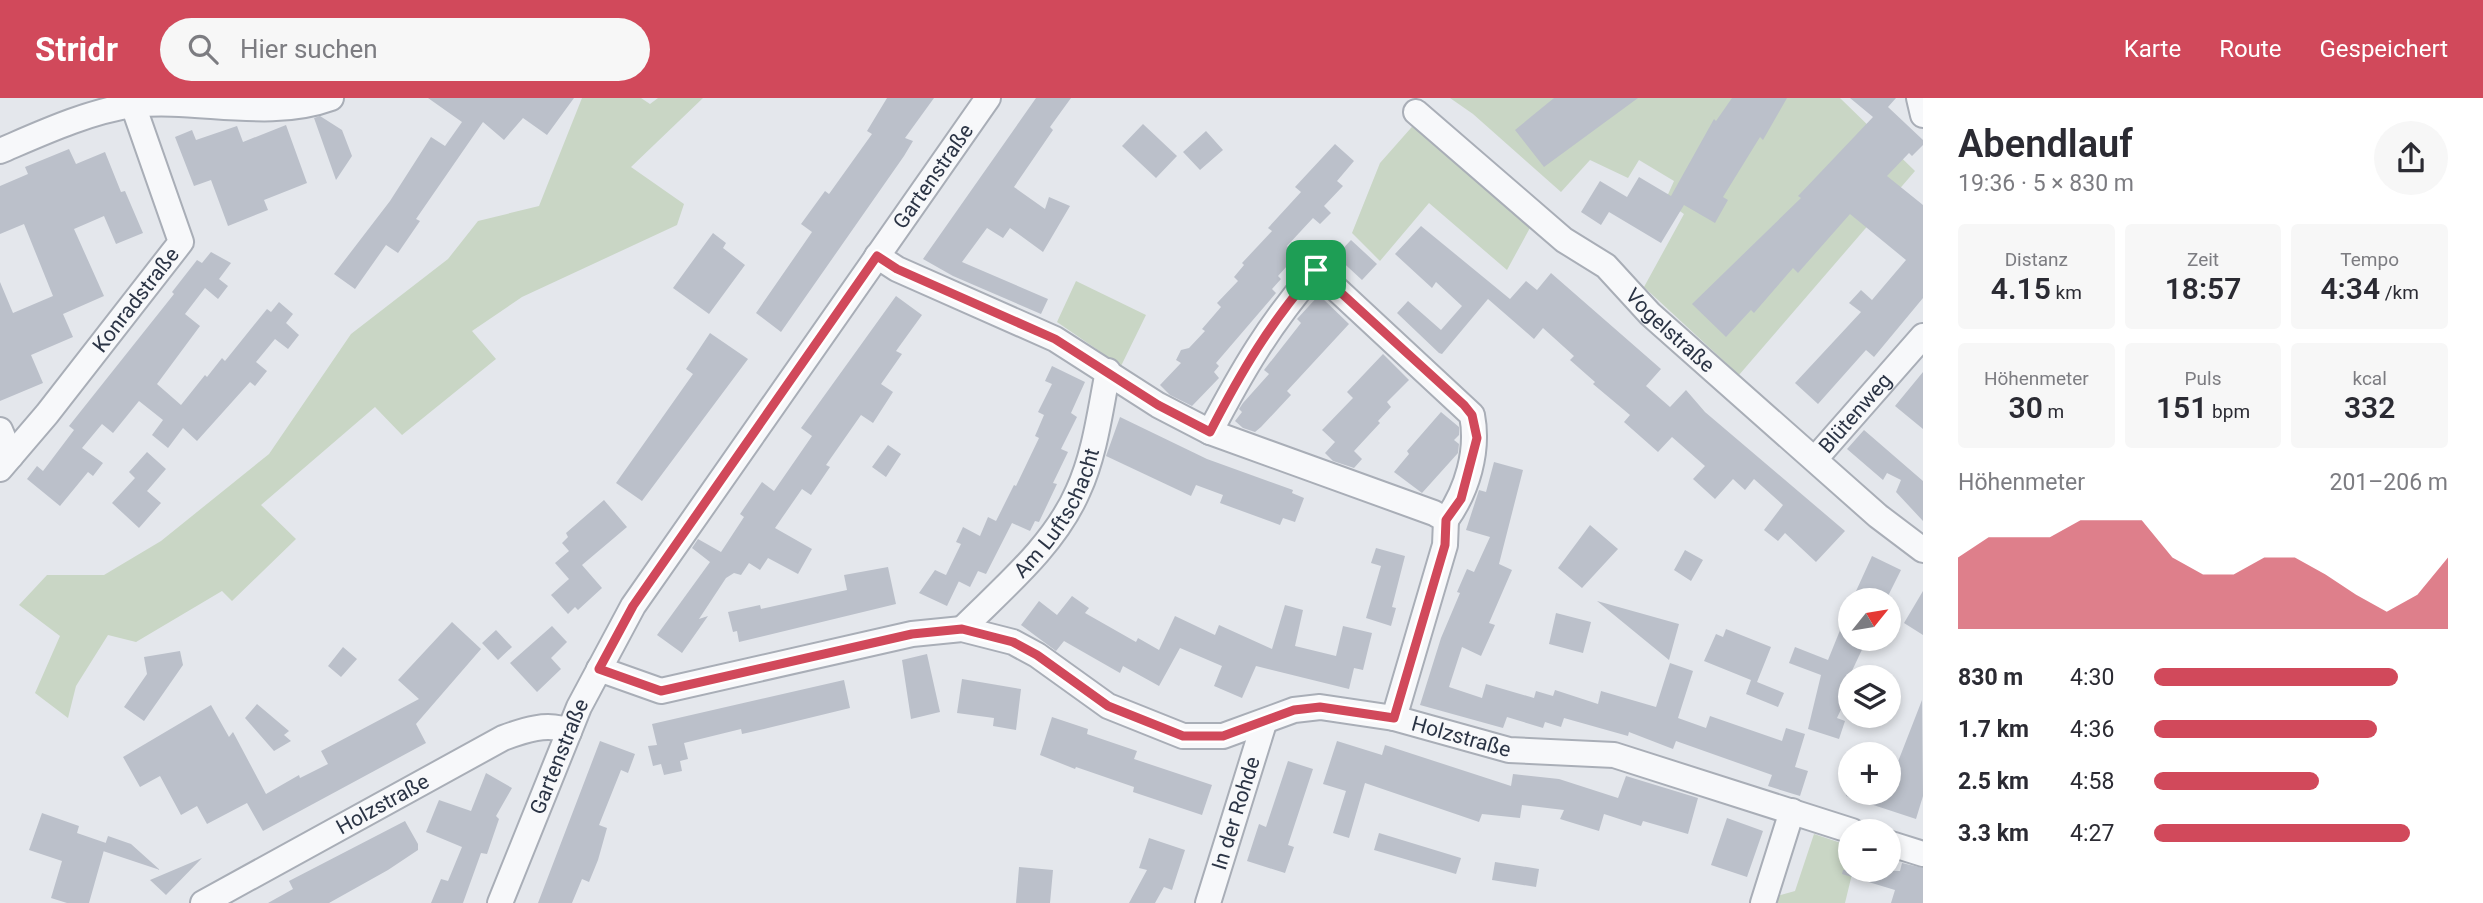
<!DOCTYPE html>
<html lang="de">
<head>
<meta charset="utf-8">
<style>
	body { margin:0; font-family:Roboto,sans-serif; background:#f7f7f7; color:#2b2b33; height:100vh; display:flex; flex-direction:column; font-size:26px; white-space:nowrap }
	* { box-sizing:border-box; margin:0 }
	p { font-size:23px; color:#7c7c81 }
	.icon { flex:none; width:38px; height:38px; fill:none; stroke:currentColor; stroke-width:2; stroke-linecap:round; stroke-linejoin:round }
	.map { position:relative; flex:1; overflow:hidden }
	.panel { display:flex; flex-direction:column; background:#fff; width:560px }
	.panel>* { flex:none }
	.needle { width:46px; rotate:60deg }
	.fabs { position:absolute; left:1838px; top:490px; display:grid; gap:14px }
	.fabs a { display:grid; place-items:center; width:63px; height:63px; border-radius:50%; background:#fff; box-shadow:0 4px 10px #0003; font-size:35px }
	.pin { position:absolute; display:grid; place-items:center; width:60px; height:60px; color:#fff; margin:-30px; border-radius:14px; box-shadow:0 4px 10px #0006 }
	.round { display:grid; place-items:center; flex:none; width:74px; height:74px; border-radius:37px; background:#f7f7f7 }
	.headline { display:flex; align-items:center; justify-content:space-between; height:119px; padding:0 35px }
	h1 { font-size:38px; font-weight:600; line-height:52px }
	.stats { display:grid; grid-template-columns:repeat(3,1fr); gap:10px; height:119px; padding:7px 35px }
	.stats div { display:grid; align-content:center; border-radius:7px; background:#f7f7f7; text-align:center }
	.stats b { font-size:30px; font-weight:600 }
	.stats small { font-size:19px; font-weight:400 }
	.stats p { font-size:19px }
	.chart { height:196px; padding:14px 35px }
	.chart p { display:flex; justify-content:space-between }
	.chart svg { width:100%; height:126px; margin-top:7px; fill:#d1495b; opacity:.7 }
	ul { padding:0 35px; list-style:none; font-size:23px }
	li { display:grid; grid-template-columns:112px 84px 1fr; align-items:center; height:52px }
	li i { height:18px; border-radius:9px; background:#d1495b }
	header { display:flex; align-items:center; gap:42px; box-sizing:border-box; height:98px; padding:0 35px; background:#d1495b; color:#fff }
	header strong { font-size:33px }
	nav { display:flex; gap:38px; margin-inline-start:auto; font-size:24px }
	.search { width:490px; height:63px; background:#f7f7f7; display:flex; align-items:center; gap:18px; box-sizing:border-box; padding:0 24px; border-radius:38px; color:#7c7c81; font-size:26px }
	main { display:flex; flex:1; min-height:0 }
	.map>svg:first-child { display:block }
</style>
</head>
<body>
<header>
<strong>Stridr</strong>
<div class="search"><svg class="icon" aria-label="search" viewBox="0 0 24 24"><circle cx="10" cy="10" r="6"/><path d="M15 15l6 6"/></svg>Hier suchen</div>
<nav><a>Karte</a><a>Route</a><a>Gespeichert</a></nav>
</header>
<main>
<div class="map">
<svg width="1923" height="805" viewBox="0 0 1923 805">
	<rect width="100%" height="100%" fill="#e4e7ec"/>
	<path fill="#c9d6c5" d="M582 0H641L650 6 658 0H703L631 69 684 106 677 127 522 199 472 233 496 261 402 337 375 309 261 407 296 441 232 503 222 493 136 544 108 537 76 588 68 620 35 595 60 538 19 507 47 477H104L161 443 269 356 351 236 448 161 478 123 539 108Z
		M1450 0H1840L1915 73 1739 277 1644 189 1684 116 1665 103 1674 83 1639 62 1628 80 1590 62 1561 94 1473 16Z
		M1418 22 1531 128 1507 172 1429 105 1380 163 1352 135 1380 65Z
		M1076 183 1146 217 1121 268 1057 224Z
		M1814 736 1850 748V772H1853L1845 805H1768L1770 800 1795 793Z"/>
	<path fill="#bbc0ca" d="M428 0H574L547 37 523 20 504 42 483 24 416 121 420 123 398 155 386 147 355 191 334 176 390 103 431 39 445 48 462 24Z
		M887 0H934L905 40 913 43 904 58 781 234 756 215 812 134 801 126 825 93 829 96 872 36 867 33Z
		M1036 0H1071L1050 29 1053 32 1014 89 1045 111 1049 99 1070 108 1043 154 1010 130 1003 140 987 130 962 164 1048 201 1041 216 953 178 923 161Z
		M1554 0H1638L1544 69 1515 32Z
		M1732 0H1787L1763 42 1760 39 1723 99 1728 102 1715 125 1684 107 1661 145 1609 114 1601 127 1581 114 1600 83 1627 99 1639 79 1671 98 1714 21 1716 23Z
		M1850 0H1896L1888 9 1923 42V47L1912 58 1909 55 1887 78 1923 107V200L1874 259 1866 252 1818 306 1795 285 1861 214 1849 205 1861 192 1872 202 1906 162 1850 116 1798 175 1793 170 1754 215 1751 212 1726 239 1692 206 1801 100 1798 98 1873 19Z
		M320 18 342 32 352 58 336 82 314 20Z
		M1143 26 1177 58 1156 80 1122 48Z
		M286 27 307 85 264 102 268 112 228 128 211 82 194 88 175 39 192 32 196 42 237 28 243 44Z
		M1206 33 1223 52 1200 72 1183 54Z
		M1335 46 1354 63 1337 83 1343 88 1324 108 1331 115 1320 126 1313 120 1287 148 1297 157 1278 178 1281 181 1272 191 1276 195 1216 265 1219 268 1214 274 1219 280 1192 308 1170 297 1160 287 1181 265 1176 262 1181 252 1189 250 1205 233 1202 231 1221 209 1217 205 1238 183 1234 179 1244 167 1242 165 1272 133 1268 130 1301 94 1295 89Z
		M69 51 76 66 105 54 121 94 125 93 143 135 116 146 104 118 74 131 104 198 63 216 73 239 31 257 43 285 0 303V184L13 215 53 198 24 126 0 136V88L28 76 25 69Z
		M1421 128 1510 201 1526 183 1537 192 1551 175 1661 271 1646 288 1670 309 1686 292 1705 314 1845 433 1816 464 1785 435 1778 443 1764 432 1783 407 1754 381 1745 392 1733 381 1715 401 1693 381 1705 368 1672 339 1658 354 1624 324 1630 317 1593 286 1595 284 1570 262 1574 258 1543 230 1534 241 1488 201 1442 256 1439 255 1397 215 1408 203 1441 232 1462 208 1436 184 1432 190 1395 156Z
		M713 135 726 145 723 150 745 167 709 216 673 190Z
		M1351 142 1377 166 1362 182 1336 158Z
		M211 154 231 165 219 181 228 188 218 201 205 190 185 216 200 228 157 286 181 307 205 277 207 279 222 260 225 263 267 211 271 214 279 204 293 216 286 225 299 237 288 251 275 241 256 264 267 273 255 288 250 284 197 343 183 330 168 350 152 337 163 322 139 303 113 335 102 326 82 350 103 365 93 378 88 374 60 408 27 381 37 368 43 373 74 332 69 328 174 196 172 194 197 162 202 165Z
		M1319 197 1349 226 1287 293 1291 297 1261 329 1255 334 1243 330 1235 323 1242 314 1239 311 1243 305 1269 276 1264 272 1301 225 1297 221Z
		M896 198 922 217 896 253 902 256 881 286 893 294 873 325 861 317 826 367 830 369 811 397 802 391 775 430 812 451 798 476 768 460 760 472 749 465 741 477 734 475 726 480 699 521 708 518 682 555 657 537 710 464 692 450 698 441 721 454 744 419 740 416 762 384 774 393 812 338 801 330Z
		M710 235 748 261 642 403 616 385 693 276 686 271Z
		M1383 256 1409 282 1387 304 1391 309 1378 323 1380 325 1354 353 1362 361 1354 370 1333 363 1325 355 1335 344 1322 332 1353 300 1347 294Z
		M1052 268 1085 284 1071 315 1077 319 1061 351 1068 354 1053 385 1057 386 1039 424 1035 423 1030 433 1012 425 986 476 978 473 970 489 946 477 961 446 956 444 963 429 980 438 988 419 996 423 1014 387 1016 388 1039 340 1035 338 1044 317 1038 314 1052 286 1045 283Z
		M1923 274V331L1895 308Z
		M1441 314 1459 329V337L1454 342 1459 346 1458 355 1422 395 1394 374 1409 356 1407 353Z
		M1120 319 1207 361 1293 392 1292 395 1304 400 1295 424 1283 420 1280 427 1220 405 1223 397 1196 387 1191 398 1106 358Z
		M1864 332 1923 383V423L1896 394 1901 382 1887 375 1883 382 1847 351Z
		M888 347 901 356 886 379 872 369Z
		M147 354 166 371 147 393 161 405 139 430 112 405 135 380 129 374Z
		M1494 364 1523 372 1499 466 1512 472 1489 525 1495 527 1481 558 1462 549 1449 589 1482 600 1486 586 1534 600 1536 593 1553 598 1555 592 1598 606 1601 593 1656 609 1670 565 1693 573 1678 620 1706 630 1710 618 1782 643 1786 630 1805 636 1795 669 1808 673 1800 698 1768 688 1772 677 1676 643 1673 651 1629 634 1628 638 1564 620 1561 629 1545 624 1543 630 1507 619 1503 630 1420 607 1441 540 1460 495 1457 494 1467 471 1474 474 1490 439 1466 432 1479 392 1486 394Z
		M604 402 627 429 582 467 602 490 578 512 575 509 568 516 551 497 569 481 555 465 569 453 562 445 568 439 566 435Z
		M1590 427 1618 451 1582 490 1558 470Z
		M1376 450 1405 458 1392 509 1396 510 1391 528 1366 520 1381 468 1371 465Z
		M1685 452 1703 462 1691 483 1674 472Z
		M1872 458 1901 472 1886 502H1852Z
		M888 469 896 506 739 544 737 533 733 534 728 514 760 507 761 511 847 492 844 477Z
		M935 472 959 483 947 508 919 495Z
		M1923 493V537L1904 525Z
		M1072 498 1089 510 1085 515 1136 544 1138 540 1159 552 1175 518 1215 537 1219 527 1272 551 1285 507 1303 512 1295 548 1336 558 1343 528 1372 535 1363 572 1354 570 1349 591 1256 568 1242 600 1214 588 1222 568 1180 550 1159 588 1123 568 1120 575 1064 543 1056 553 1021 527 1039 503 1057 517Z
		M1597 503 1679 526 1669 562Z
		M1849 510 1850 541H1867L1850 577V592L1837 620 1845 623 1839 641 1808 631 1821 577 1789 565 1795 549 1828 562Z
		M1556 515 1591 524 1583 555 1549 546Z
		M452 524 481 551 416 626 426 645 263 733 247 705 207 726 197 708 181 717 160 678 140 689 123 659 211 607 229 639 233 634 266 696 299 677 300 680 328 666 321 653 419 601 398 582Z
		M552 528 567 544 551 560 561 571 537 594 510 565Z
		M1726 531 1771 549 1757 584 1784 595 1778 609 1746 596 1751 582 1704 563 1716 536 1723 539Z
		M496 532 512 549 498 562 482 545Z
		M343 549 357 561 341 579 328 568Z
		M180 553 183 567 144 623 124 609 147 576 144 559Z
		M927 556 940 614 911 621 902 562Z
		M962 581 1021 591 1016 632 993 628 994 620 957 615Z
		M844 582 850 610 768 630 742 636 741 631 684 645 688 661 680 663 682 673 664 677 661 666 653 668 648 648 657 647 652 626Z
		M1922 602 1923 698 1916 721 1846 698 1847 695H1888V672L1894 674Z
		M257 606 289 633 284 637 291 643 274 653 245 620Z
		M1052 619 1088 631 1087 636 1137 653 1134 661 1212 687 1202 717 1133 694 1134 689 1076 669 1075 671 1040 657Z
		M600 643 635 656 628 675 621 672 599 727 607 730 598 762 589 784 582 781 572 805H538Z
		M1337 643 1382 657 1385 647 1511 688 1513 676 1559 681 1618 700 1626 678 1698 700 1688 736 1643 723 1641 728 1604 716 1599 733 1560 721 1564 712 1522 707 1520 720 1482 716 1479 724 1365 685 1349 740 1333 735 1346 693 1323 686Z
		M1288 663 1313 671 1288 747 1294 749 1285 775 1247 763 1259 726 1266 729Z
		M486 675 512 690 496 718 499 721 487 756 481 755 463 805H431L441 781 448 783 462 749 426 734 439 702 471 713Z
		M42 715 79 728 77 735 106 745 89 805H67L51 800 62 763 29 752Z
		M1727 720 1763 733 1747 779 1711 767Z
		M405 723 418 746V752L388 772 329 805H268L293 791 289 783Z
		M1379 735 1461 760 1456 776 1374 752Z
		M108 738 131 746 160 772 103 753Z
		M1149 740 1185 752 1172 792 1164 789 1155 805H1129L1147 772 1139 770Z
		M202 760 166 797 150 782Z
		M1495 764 1539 771 1536 789 1492 782Z
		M1902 765 1923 770V805H1891L1895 792 1842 776 1843 772 1900 773Z
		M1019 769 1053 772 1050 805H1016Z"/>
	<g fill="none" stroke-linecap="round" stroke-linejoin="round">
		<defs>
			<g id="minor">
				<path d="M1919 0 1923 17"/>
				<path id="s1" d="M1416 14 1564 142 1606 168 1650 216 1878 418 1923 452"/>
				<path d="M0 53C42 35 87 14 133 7 198 0 268 23 331 0"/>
				<path d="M877 158 897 171 1055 241 1158 307 1210 334 1434 415 1446 422 1445 447 1394 620"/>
				<path d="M0 332 11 358"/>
				<path d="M1210 334C1243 271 1269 227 1316 172L1472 317C1479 353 1467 393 1446 422"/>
				<path id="s2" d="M1815 361 1923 238"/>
				<path id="s3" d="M0 371 47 316 181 144 133 7"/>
				<path id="s4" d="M962 531C1004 489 1054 448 1078 393 1095 356 1100 313 1108 273"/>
				<path id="s5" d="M599 571 661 593 912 536 962 531 1013 544 1037 557 1108 608 1183 638H1223L1294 612 1320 609 1394 620 1509 652 1614 657 1852 733"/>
				<path d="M1888 745 1923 756"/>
				<path id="s6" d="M203 805 503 640C522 633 549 623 569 634"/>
				<path id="s7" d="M500 805 579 609 633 508 988 0"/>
				<path id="s8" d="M1208 805 1264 625"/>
				<path d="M1763 805 1792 713"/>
			</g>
		</defs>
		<use href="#minor" stroke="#a9aeb7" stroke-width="28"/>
		<use href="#minor" stroke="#f7f8fa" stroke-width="24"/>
	</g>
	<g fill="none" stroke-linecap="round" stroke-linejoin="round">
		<defs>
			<path id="route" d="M877 158 897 171 1055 241 1158 307 1210 334C1242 272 1270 225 1316 172L1464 307 1472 317 1477 340 1461 401 1446 422 1445 447 1394 620 1320 609 1294 612 1223 638H1183L1108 608 1037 557 1013 544 962 531 912 536 661 593 599 571 633 508Z"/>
		</defs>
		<use href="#route" stroke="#fff" stroke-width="14"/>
		<use href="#route" stroke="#d1495b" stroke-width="9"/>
	</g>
	<g text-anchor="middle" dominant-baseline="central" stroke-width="5" stroke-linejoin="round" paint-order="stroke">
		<g font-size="21" fill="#2b3445" stroke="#f4f6f9">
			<text stroke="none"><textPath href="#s7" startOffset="850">Gartenstraße</textPath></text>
			<text stroke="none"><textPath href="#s3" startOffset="217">Konradstraße</textPath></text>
			<text stroke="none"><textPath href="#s1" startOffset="336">Vogelstraße</textPath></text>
			<text stroke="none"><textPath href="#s2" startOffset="61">Blütenweg</textPath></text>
			<text stroke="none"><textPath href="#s4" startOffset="152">Am Luftschacht</textPath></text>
			<text stroke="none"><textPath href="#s5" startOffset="908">Holzstraße</textPath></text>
			<text stroke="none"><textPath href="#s7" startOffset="158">Gartenstraße</textPath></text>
			<text stroke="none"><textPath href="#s6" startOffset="205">Holzstraße</textPath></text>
			<text stroke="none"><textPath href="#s8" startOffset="94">In der Rohde</textPath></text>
		</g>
	</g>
</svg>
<div class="fabs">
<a><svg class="needle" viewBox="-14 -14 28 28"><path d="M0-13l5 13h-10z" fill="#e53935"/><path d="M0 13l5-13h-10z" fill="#7c7c81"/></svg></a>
<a><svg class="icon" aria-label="layers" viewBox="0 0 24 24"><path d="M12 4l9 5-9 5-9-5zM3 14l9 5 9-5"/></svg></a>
<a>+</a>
<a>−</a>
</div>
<div class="pin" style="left:1316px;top:172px;background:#1e9e55"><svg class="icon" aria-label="arrive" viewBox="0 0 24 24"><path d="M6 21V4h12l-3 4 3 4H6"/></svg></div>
</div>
<section class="panel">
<div class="headline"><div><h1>Abendlauf</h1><p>19:36 · 5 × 830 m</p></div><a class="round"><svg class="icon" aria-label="share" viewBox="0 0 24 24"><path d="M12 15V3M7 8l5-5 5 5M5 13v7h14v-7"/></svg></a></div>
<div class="stats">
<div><p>Distanz</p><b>4.15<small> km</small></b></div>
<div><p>Zeit</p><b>18:57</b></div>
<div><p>Tempo</p><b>4:34<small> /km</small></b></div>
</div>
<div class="stats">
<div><p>Höhenmeter</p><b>30<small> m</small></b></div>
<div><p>Puls</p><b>151<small> bpm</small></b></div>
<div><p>kcal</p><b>332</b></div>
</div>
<div class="chart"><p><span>Höhenmeter</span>201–206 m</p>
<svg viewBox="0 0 160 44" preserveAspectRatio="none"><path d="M0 44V19L10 12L20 12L30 12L40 6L50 6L60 6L70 19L80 25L90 25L100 19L110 19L120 25L130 32L140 38L150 32L160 19V44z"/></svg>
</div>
<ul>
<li><b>830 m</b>4:30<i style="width:83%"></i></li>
<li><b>1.7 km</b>4:36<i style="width:76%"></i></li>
<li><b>2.5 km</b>4:58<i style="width:56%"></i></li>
<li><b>3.3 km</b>4:27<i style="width:87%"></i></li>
</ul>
</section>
</main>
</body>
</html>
